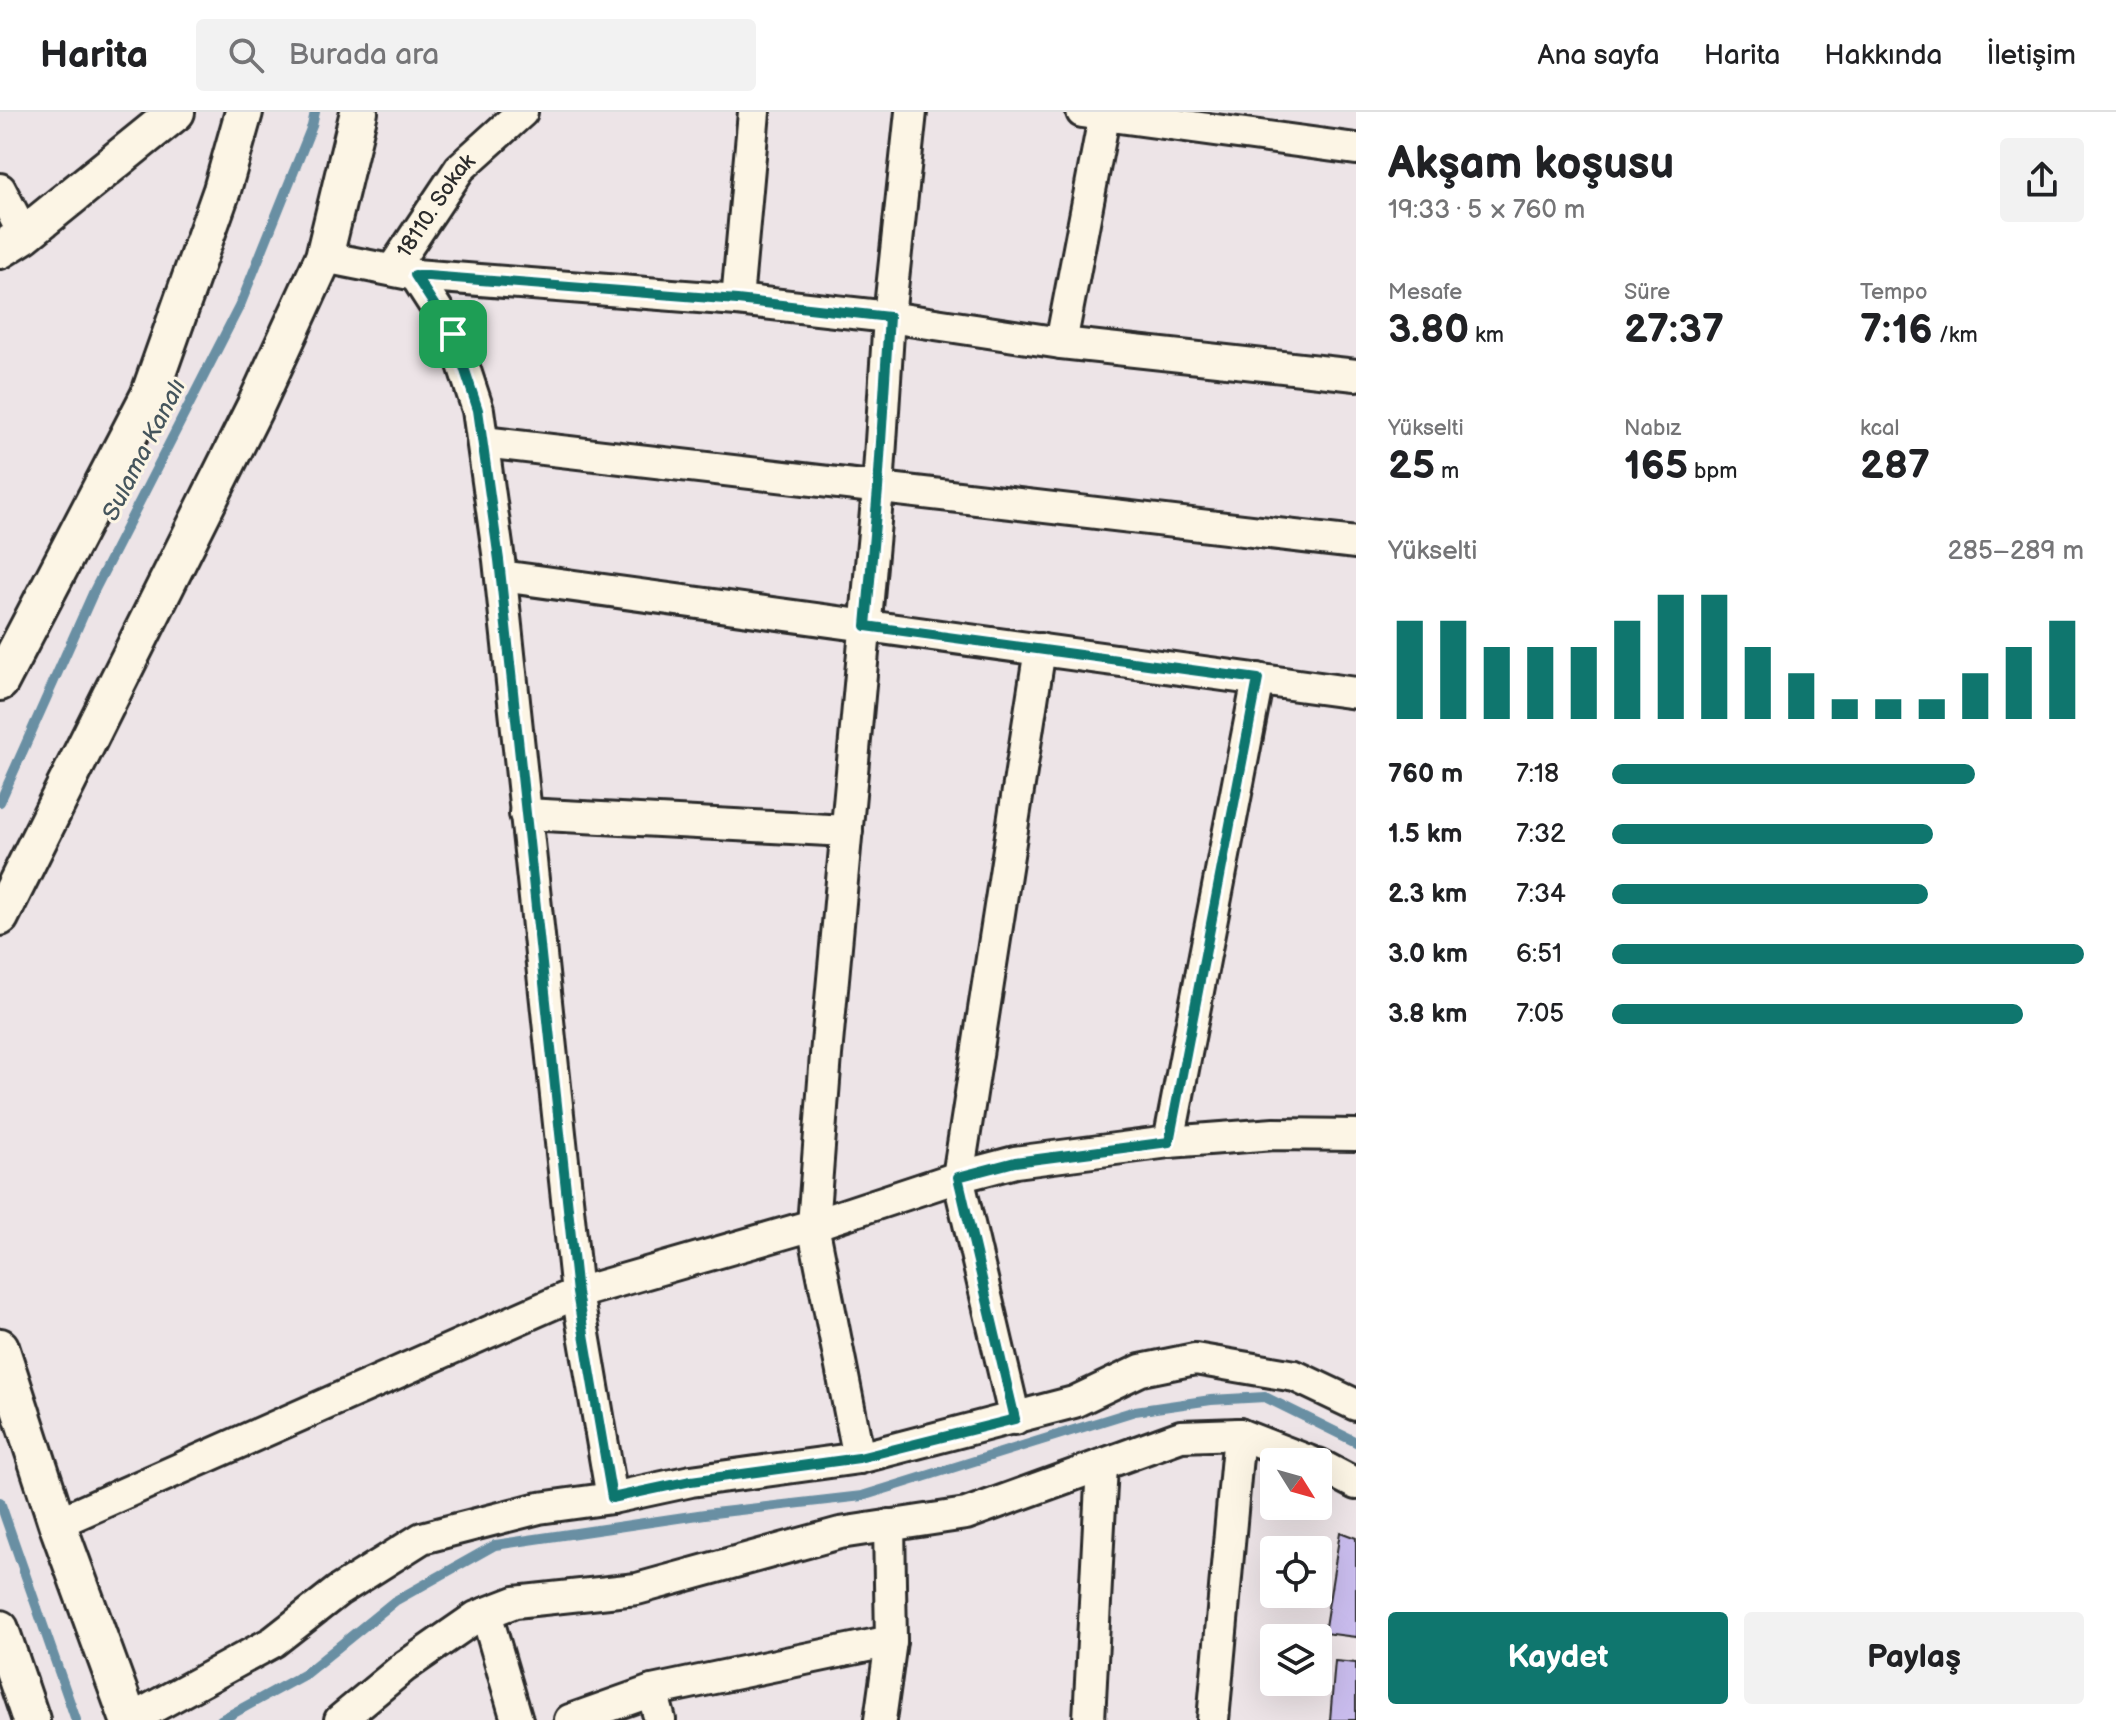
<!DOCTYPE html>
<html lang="tr">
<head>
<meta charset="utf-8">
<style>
	body { margin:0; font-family:"Balsamiq Sans",sans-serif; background:#f2f2f2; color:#202124; height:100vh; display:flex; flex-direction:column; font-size:30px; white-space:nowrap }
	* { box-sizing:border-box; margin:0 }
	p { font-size:26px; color:#757577 }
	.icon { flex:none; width:44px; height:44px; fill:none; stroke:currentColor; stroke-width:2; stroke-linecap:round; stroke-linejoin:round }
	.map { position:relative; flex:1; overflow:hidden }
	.panel { display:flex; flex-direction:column; background:#fff; width:760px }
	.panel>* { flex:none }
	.needle { width:52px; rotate:127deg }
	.fabs { position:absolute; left:1260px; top:1336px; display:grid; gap:16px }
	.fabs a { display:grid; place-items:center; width:72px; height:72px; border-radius:8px; background:#fff; box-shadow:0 8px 32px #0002; font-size:40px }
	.pin { position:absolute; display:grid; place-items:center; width:68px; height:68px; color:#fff; margin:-34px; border-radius:16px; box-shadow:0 4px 12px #0006 }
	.round { display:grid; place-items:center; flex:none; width:84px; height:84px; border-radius:8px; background:#f2f2f2 }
	.summary { display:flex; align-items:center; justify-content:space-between; height:136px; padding:0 32px }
	h1 { font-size:44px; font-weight:700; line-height:60px }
	.figures { display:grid; grid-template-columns:repeat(3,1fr); gap:12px; height:136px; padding:8px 32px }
	.figures div { display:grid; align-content:center }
	.figures b { font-size:40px; font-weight:700 }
	.figures small { font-size:22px; font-weight:400 }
	.figures p { font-size:22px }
	.chart { height:224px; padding:16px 32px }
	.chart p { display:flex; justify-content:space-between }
	.chart svg { width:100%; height:144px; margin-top:8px; stroke:#0f766e; stroke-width:6 }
	.cta { display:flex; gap:16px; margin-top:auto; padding:16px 32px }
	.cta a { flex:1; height:92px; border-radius:8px; background:#0f766e; color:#fff; font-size:32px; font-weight:700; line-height:92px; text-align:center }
	.cta a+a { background:#f2f2f2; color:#202124 }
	ul { padding:0 32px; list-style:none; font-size:26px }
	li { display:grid; grid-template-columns:128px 96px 1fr; align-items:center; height:60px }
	li i { height:20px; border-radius:10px; background:#0f766e }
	header { display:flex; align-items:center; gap:48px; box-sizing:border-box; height:112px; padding:0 40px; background:#fff; border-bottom:2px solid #e0e0e0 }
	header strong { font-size:38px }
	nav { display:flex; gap:44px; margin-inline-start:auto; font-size:28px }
	.search { width:560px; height:72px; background:#f2f2f2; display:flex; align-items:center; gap:20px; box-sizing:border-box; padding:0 28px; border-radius:8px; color:#757577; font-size:30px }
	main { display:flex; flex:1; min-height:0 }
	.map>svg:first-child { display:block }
</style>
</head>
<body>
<header>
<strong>Harita</strong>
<div class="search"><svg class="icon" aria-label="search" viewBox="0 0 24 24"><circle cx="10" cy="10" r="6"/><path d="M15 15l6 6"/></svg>Burada ara</div>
<nav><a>Ana sayfa</a><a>Harita</a><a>Hakkında</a><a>İletişim</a></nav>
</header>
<main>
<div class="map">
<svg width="1356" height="1608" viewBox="0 0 1356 1608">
	<rect width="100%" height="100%" fill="#ede4e7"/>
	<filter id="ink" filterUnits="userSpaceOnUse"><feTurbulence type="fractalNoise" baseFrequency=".0125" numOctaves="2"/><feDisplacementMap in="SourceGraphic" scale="16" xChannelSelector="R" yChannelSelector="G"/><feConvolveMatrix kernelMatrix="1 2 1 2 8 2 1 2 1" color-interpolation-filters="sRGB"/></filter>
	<g filter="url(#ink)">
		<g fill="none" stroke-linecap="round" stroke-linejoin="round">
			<path stroke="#698fa3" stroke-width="10" d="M0 690 94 479 241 191 312 14 315 0
				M0 1390 76 1608
				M221 1608 305 1562 395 1489 495 1433 705 1402 862 1384 1135 1299 1211 1288 1265 1285 1356 1330"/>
		</g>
		<path fill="#c9bced" stroke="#2b2b2b" stroke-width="2" d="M1340 1420 1356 1426V1525L1324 1521Z
			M1335 1549 1356 1551V1608H1330Z"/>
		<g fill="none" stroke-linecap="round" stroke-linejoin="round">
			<defs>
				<g id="minor">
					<path d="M1082 0 1356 37"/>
					<path d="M0 77 24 123"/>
					<path d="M324 145 415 163 737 188 889 205 1061 231 1356 263"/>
					<path id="s1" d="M392 158 460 56 522 0"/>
					<path d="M415 163 453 222 478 298 499 448 577 1181 612 1386"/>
					<path d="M737 188 754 0"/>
					<path d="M1061 231 1105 0"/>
					<path d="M483 330 1356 431"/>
					<path d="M501 464 1356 581"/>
					<path d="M525 702 847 719"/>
					<path d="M1169 1030 1258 567"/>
					<path d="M1015 1307 958 1065 1040 537"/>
					<path d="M859 1346 813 1113 826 943 878 377 889 205 911 0"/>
					<path d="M1318 1352 1356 1372"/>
					<path d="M57 1411 577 1181 813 1113 958 1065 1015 1050 1169 1030 1274 1022 1356 1023"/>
					<path d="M486 1501 517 1608"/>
					<path d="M652 1579 660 1608"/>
					<path d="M130 1608 273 1530 338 1479 422 1426 539 1396 612 1386 691 1369 859 1346 1074 1290 1141 1258 1195 1247 1295 1264 1356 1293"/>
					<path d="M340 1608 404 1555 476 1505 515 1490 637 1477 840 1421 966 1402 1181 1324 1239 1322 1311 1350"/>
					<path d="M570 1608 652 1579 891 1529"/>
					<path d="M880 1608 891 1529 889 1413"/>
					<path d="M1089 1608 1102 1353"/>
					<path d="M1213 1608 1239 1322"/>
				</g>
				<path id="tertiary" d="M0 138 24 123 176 0
					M0 570 149 284 222 78 244 0
					M0 805 255 295 324 145 359 0
					M0 1235 57 1411 129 1608
					M0 1517 31 1608"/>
			</defs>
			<use href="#minor" stroke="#2b2b2b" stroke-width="36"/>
			<use href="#tertiary" stroke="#2b2b2b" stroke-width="42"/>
			<use href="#minor" stroke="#fcf5e5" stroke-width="30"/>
			<use href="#tertiary" stroke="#fcf5e5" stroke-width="36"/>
		</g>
	</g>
	<g fill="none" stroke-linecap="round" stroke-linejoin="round" filter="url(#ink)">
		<defs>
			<path id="route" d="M415 163 737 188 889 205 878 377 866 514 1258 567 1169 1030 1015 1050 958 1065 1015 1307 859 1346 691 1369 612 1386 577 1181 499 448 478 298 453 222Z"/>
		</defs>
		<use href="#route" stroke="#fff" stroke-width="16"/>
		<use href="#route" stroke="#0f766e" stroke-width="10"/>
	</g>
	<g text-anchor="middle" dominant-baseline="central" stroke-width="6" stroke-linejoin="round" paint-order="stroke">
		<g font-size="22" fill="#2b2b2b" stroke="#fcf5e5">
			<text stroke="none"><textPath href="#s1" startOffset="78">18110. Sokak</textPath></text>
		</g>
		<g font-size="24" font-style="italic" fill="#45555d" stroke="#fcf5e5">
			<text transform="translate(144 338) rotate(-63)">Sulama Kanalı</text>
		</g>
	</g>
</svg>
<div class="fabs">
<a><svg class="needle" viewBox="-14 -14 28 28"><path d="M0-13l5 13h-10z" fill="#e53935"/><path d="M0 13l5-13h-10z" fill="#757577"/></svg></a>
<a><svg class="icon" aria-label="locate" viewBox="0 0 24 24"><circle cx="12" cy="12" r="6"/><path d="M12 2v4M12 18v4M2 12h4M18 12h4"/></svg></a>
<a><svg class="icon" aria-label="layers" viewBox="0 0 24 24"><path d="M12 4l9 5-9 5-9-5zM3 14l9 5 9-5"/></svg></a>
</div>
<div class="pin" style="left:453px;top:222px;background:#1e9e55"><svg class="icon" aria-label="arrive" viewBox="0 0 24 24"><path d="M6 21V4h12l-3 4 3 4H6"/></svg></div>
</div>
<section class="panel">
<div class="summary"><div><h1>Akşam koşusu</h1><p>19:33 · 5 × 760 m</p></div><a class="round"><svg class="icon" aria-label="share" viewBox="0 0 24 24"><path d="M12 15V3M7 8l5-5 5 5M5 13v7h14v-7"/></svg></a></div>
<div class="figures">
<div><p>Mesafe</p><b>3.80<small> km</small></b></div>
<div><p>Süre</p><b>27:37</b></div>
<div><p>Tempo</p><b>7:16<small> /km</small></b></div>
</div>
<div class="figures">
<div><p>Yükselti</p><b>25<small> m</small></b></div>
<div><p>Nabız</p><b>165<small> bpm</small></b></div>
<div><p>kcal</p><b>287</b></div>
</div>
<div class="chart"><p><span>Yükselti</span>285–289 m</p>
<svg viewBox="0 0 160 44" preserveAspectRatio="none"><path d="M5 44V14M15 44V14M25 44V22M35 44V22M45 44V22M55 44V14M65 44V6M75 44V6M85 44V22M95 44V30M105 44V38M115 44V38M125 44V38M135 44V30M145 44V22M155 44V14"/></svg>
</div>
<ul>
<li><b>760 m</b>7:18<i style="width:77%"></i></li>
<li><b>1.5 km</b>7:32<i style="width:68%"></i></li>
<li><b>2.3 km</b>7:34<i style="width:67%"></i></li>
<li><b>3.0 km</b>6:51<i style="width:100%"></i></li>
<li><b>3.8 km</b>7:05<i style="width:87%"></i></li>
</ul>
<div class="cta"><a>Kaydet</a><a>Paylaş</a></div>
</section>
</main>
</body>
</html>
